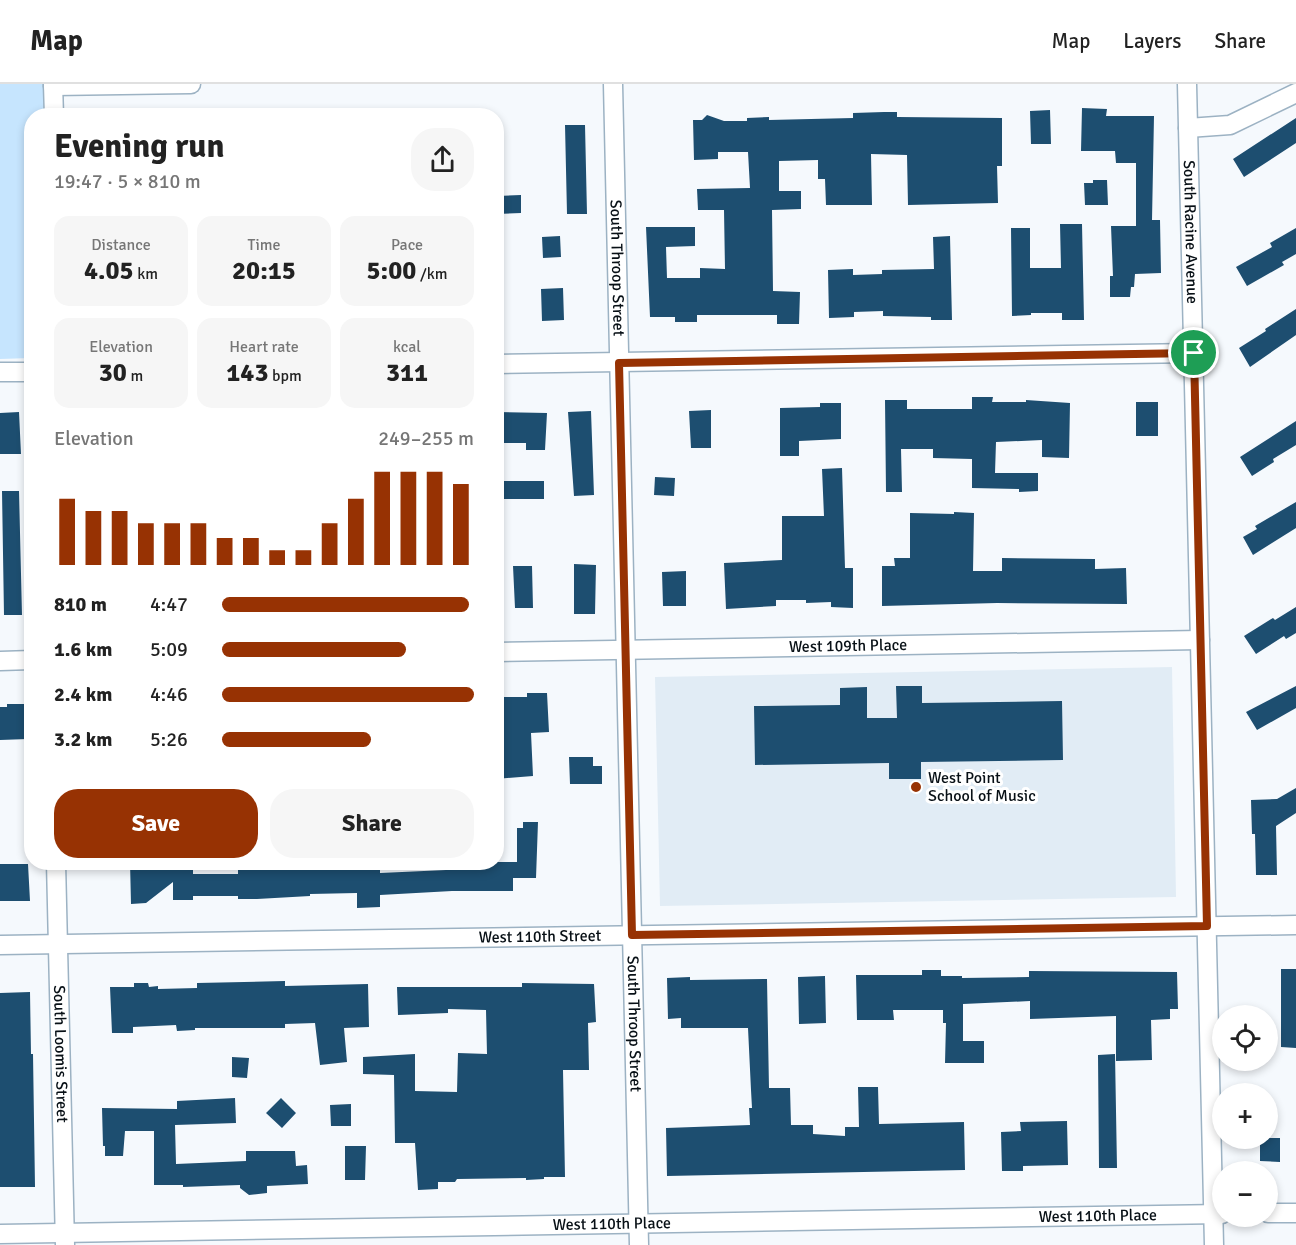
<!DOCTYPE html>
<html lang="en">
<head>
<meta charset="utf-8">
<style>
	body { margin:0; font-family:Signika,sans-serif; background:#f6f6f6; color:#222; height:100vh; display:flex; flex-direction:column; font-size:22px; white-space:nowrap }
	* { box-sizing:border-box; margin:0 }
	p { font-size:20px; color:#767676 }
	.icon { flex:none; width:33px; height:33px; fill:none; stroke:currentColor; stroke-width:2; stroke-linecap:round; stroke-linejoin:round }
	.map { position:relative; flex:1; overflow:hidden }
	.sheet { position:absolute; left:24px; top:24px; width:480px; height:762px; display:flex; flex-direction:column; background:#fff; border-radius:24px; box-shadow:0 3px 9px #0003 }
	.sheet>* { flex:none }
	.controls { position:absolute; left:1212px; top:921px; display:grid; gap:12px }
	.controls a { display:grid; place-items:center; width:66px; height:66px; border-radius:50%; background:#fff; box-shadow:0 3px 9px #0003; font-size:30px }
	.pin { position:absolute; display:grid; place-items:center; width:51px; height:51px; color:#fff; margin:-26px; border:3px solid #fff; border-radius:50%; box-shadow:0 2px 6px #0007 }
	.round { display:grid; place-items:center; flex:none; width:63px; height:63px; border-radius:24px; background:#f6f6f6 }
	.headline { display:flex; align-items:center; justify-content:space-between; height:102px; padding:0 30px }
	h1 { font-size:33px; font-weight:700; line-height:45px }
	.stats { display:grid; grid-template-columns:repeat(3,1fr); gap:9px; height:102px; padding:6px 30px }
	.stats div { display:grid; align-content:center; border-radius:15px; background:#f6f6f6; text-align:center }
	.stats b { font-size:26px; font-weight:700 }
	.stats small { font-size:16px; font-weight:400 }
	.stats p { font-size:16px }
	.chart { height:168px; padding:12px 30px }
	.chart p { display:flex; justify-content:space-between }
	.chart svg { width:100%; height:108px; margin-top:6px; stroke:#973203; stroke-width:6 }
	.action { display:flex; gap:12px; margin-top:auto; padding:12px 30px }
	.action a { flex:1; height:69px; border-radius:24px; background:#973203; color:#fff; font-size:24px; font-weight:700; line-height:69px; text-align:center }
	.action a+a { background:#f6f6f6; color:#222 }
	ul { padding:0 30px; list-style:none; font-size:20px }
	li { display:grid; grid-template-columns:96px 72px 1fr; align-items:center; height:45px }
	li i { height:15px; border-radius:8px; background:#973203 }
	header { display:flex; align-items:center; gap:36px; box-sizing:border-box; height:84px; padding:0 30px; background:#fff; border-bottom:2px solid #e0e0e0 }
	header strong { font-size:28px }
	nav { display:flex; gap:33px; margin-inline-start:auto; font-size:21px }
	.map>svg:first-child { display:block }
</style>
</head>
<body>
<header>
<strong>Map</strong>
<nav><a>Map</a><a>Layers</a><a>Share</a></nav>
</header>
<div class="map">
<svg width="1296" height="1161" viewBox="0 0 1296 1161">
	<rect width="100%" height="100%" fill="#f5f9fd"/>
	<path fill="#e1ecf5" d="M1172 583 1176 813 660 822 655 593Z"/>
	<path fill="#c6e5fe" d="M0 0H46L47 31 32 32 31 274 0 275Z"/>
	<path fill="#1d4e70" d="M1082 24 1107 25 1106 32H1154L1152 136H1160L1161 189 1135 190 1134 203H1131L1130 213H1110V192H1113L1111 142H1136V79H1116L1115 67H1081Z
		M1050 26 1051 60H1031L1030 27Z
		M884 28H897V33L1002 34V82H997L998 119 908 121 907 71 871 70 872 121H826L825 95H818V76L779 77V107H801V125L772 126 773 207 800 208 799 240H777V231H697V238H675V233H650L646 143H695V162L666 163 667 194H700V184L725 185 724 126H698L697 105 750 104 748 68H718V75L694 76 693 36H702L707 31 724 37H747V34L769 33V36L853 34V29Z
		M1296 34V59L1244 93 1233 75Z
		M565 41H585L587 130H567Z
		M1093 96H1107L1108 121H1085L1084 99H1093Z
		M521 111V129L497 130V112Z
		M1060 140H1082L1084 236H1062V229H1031V231L1012 232 1011 144H1030V184H1061Z
		M1296 144V170L1282 178 1284 181 1247 202 1236 183 1272 163 1270 159Z
		M560 152 561 173 543 174 542 153Z
		M950 152 952 236H931V233L883 232V227L854 228V233L829 234 828 186 853 185V191L882 190V186L934 185 933 153Z
		M563 204 564 236 542 237 541 205Z
		M1296 225V251L1250 283 1239 264 1266 247 1265 245Z
		M972 313H993L992 318H1026V316L1070 319 1069 374 1042 373V356L996 358 995 389H1038V407L1019 408V405L972 404V375L933 374V365H901L902 408H886L885 316H907V325H972Z
		M1136 318H1158V352H1136Z
		M820 319H841V355L799 357V372H780V324L820 323Z
		M711 326V364H691L689 327Z
		M591 327 594 411 574 412 568 328Z
		M19 328 21 370H0V329Z
		M496 328 547 329 545 366H526V359H496Z
		M1296 337V361L1273 375 1274 378 1252 392 1240 373Z
		M842 384 845 484H853V524L831 523V518L806 519V516H776V522L726 525 724 479 782 476V432H824L822 385Z
		M655 393 675 394 674 412 654 411Z
		M496 397H544V415H496Z
		M2 407H19L22 531H4Z
		M1296 418V444L1253 471 1243 453 1257 445 1255 442Z
		M954 428 974 429 973 487H1002V474L1095 475V485L1126 484 1127 520 997 519 882 522V482H895L894 474H910V429L954 430Z
		M574 480 596 481 595 530H574Z
		M513 482H532L533 524H515Z
		M686 487V522H663L662 488Z
		M1296 523V549L1286 555 1284 552 1256 570 1244 552 1273 534 1275 536Z
		M896 602H922V619L1062 617 1063 676 921 678V695H889V679L755 681 754 622 840 621V604L867 603V634H897Z
		M1296 602V624L1257 646 1246 628Z
		M527 609H547L549 648 531 649 533 692 496 695V613H527Z
		M7 620H27L28 655 0 656V623H7Z
		M569 673H593V682H602V700H570Z
		M1296 704V729L1276 742 1277 791H1256L1255 750H1252L1251 716 1277 715Z
		M523 738H538L536 794H513V807H452L380 811V823L357 824V809L310 810V812L257 815H238V812H193V816H173V798L146 819 131 820 130 778H197L193 782V790H238V781H259V778H308V783H357V779L380 780V789L446 786V778H517V744H523Z
		M0 780H28L30 817H0Z
		M1281 885H1296V964L1281 963Z
		M922 886H941V892H962V894L1029 893V887L1177 888 1178 925H1170V935L1151 936 1152 976 1116 977V932L1030 935V917L963 920V957H984V979H945L946 939H943V926H893L894 936H857L856 891H922Z
		M825 892 826 939 799 940 798 893Z
		M690 893V896L767 895 769 1004H790L791 1041H813V1050L845 1052V1043H859L858 1003H878L879 1040 964 1038 965 1086 667 1092 666 1044 750 1041 749 1024H752L751 1006 748 944H681V934L668 935 667 894Z
		M285 897V902L368 900 369 943 344 944 347 978 320 981 315 939 285 940V944H195V946L177 947 176 941 133 943V949H112L110 903H134V899H148L149 903 158 902V905L197 904V899Z
		M522 899 594 900 596 938 588 939 589 986H563L565 1093H544V1095L526 1096V1094L457 1095 455 1098H438V1105L418 1106 415 1059H395L394 991 363 990V973L415 970V1007L457 1008 458 969 487 970 486 926 448 925V929L398 931 397 903H522Z
		M30 908 31 970H33L35 1103H0V909Z
		M1115 970 1117 1084H1099L1098 971Z
		M232 973 249 974 247 994 232 993Z
		M235 1014 236 1039 175 1041 176 1080 246 1077V1067H295L296 1082 307 1081 308 1100 267 1102V1109L249 1111 240 1104V1101L183 1103V1101H154V1047H125L123 1072H105V1062H103L102 1024 177 1025V1017Z
		M281 1014 296 1029 282 1044 266 1029Z
		M351 1020V1042H331L330 1021Z
		M1067 1037 1068 1081 1023 1082V1087H1002L1001 1048 1021 1047 1020 1038Z
		M1260 1054H1280V1078L1260 1077Z
		M345 1062H366L365 1096H345Z"/>
	<g fill="none" stroke-linecap="round" stroke-linejoin="round">
		<defs>
			<g id="minor">
				<path d="M53 0 54 32"/>
				<path id="s1" d="M613 0 639 1161"/>
				<path id="s2" d="M1187 0 1214 1161"/>
				<path d="M53 2 191 0"/>
				<path d="M1188 44 1230 41 1296 9"/>
				<path d="M496 280 1194 269"/>
				<path d="M0 288H32"/>
				<path id="s3" d="M496 568 1200 556"/>
				<path d="M0 577 32 576"/>
				<path id="s4" d="M56 778 65 1161"/>
				<path id="s5" d="M0 861 1296 841"/>
				<path d="M1268 1129H1296"/>
				<path id="s6" d="M0 1150 1222 1130"/>
			</g>
		</defs>
		<use href="#minor" stroke="#9cb2c3" stroke-width="21"/>
		<use href="#minor" stroke="#fff" stroke-width="18"/>
	</g>
	<g fill="none" stroke-linecap="round" stroke-linejoin="round">
		<defs>
			<path id="route" d="M1194 269 1207 842 632 851 619 279Z"/>
		</defs>
		<use href="#route" stroke="#fff" stroke-width="12"/>
		<use href="#route" stroke="#973203" stroke-width="8"/>
	</g>
	<circle fill="#973203" stroke="#fff" stroke-width="2" cx="916" cy="703" r="6"/>
	<g text-anchor="middle" dominant-baseline="central" stroke-width="6" stroke-linejoin="round" paint-order="stroke">
		<g font-size="16" fill="#081016" stroke="#fff">
			<text stroke="none"><textPath href="#s2" startOffset="148">South Racine Avenue</textPath></text>
			<text stroke="none"><textPath href="#s1" startOffset="184">South Throop Street</textPath></text>
			<text stroke="none"><textPath href="#s3" startOffset="352">West 109th Place</textPath></text>
			<text stroke="none"><textPath href="#s5" startOffset="540">West 110th Street</textPath></text>
			<text stroke="none"><textPath href="#s1" startOffset="940">South Throop Street</textPath></text>
			<text stroke="none"><textPath href="#s4" startOffset="192">South Loomis Street</textPath></text>
			<text stroke="none"><textPath href="#s6" startOffset="1098">West 110th Place</textPath></text>
			<text stroke="none"><textPath href="#s6" startOffset="612">West 110th Place</textPath></text>
		</g>
		<g font-size="16" fill="#081016" stroke="#fff" text-anchor="start">
			<text x="928" y="694">West Point<tspan x="928" dy="18">School of Music</tspan></text>
		</g>
	</g>
</svg>
<div class="controls">
<a><svg class="icon" aria-label="locate" viewBox="0 0 24 24"><circle cx="12" cy="12" r="6"/><path d="M12 2v4M12 18v4M2 12h4M18 12h4"/></svg></a>
<a>+</a>
<a>−</a>
</div>
<div class="pin" style="left:1194px;top:269px;background:#1e9e55"><svg class="icon" aria-label="arrive" viewBox="0 0 24 24"><path d="M6 21V4h12l-3 4 3 4H6"/></svg></div>
<section class="sheet">
<div class="headline"><div><h1>Evening run</h1><p>19:47 · 5 × 810 m</p></div><a class="round"><svg class="icon" aria-label="share" viewBox="0 0 24 24"><path d="M12 15V3M7 8l5-5 5 5M5 13v7h14v-7"/></svg></a></div>
<div class="stats">
<div><p>Distance</p><b>4.05<small> km</small></b></div>
<div><p>Time</p><b>20:15</b></div>
<div><p>Pace</p><b>5:00<small> /km</small></b></div>
</div>
<div class="stats">
<div><p>Elevation</p><b>30<small> m</small></b></div>
<div><p>Heart rate</p><b>143<small> bpm</small></b></div>
<div><p>kcal</p><b>311</b></div>
</div>
<div class="chart"><p><span>Elevation</span>249–255 m</p>
<svg viewBox="0 0 160 44" preserveAspectRatio="none"><path d="M5 44V17M15 44V22M25 44V22M35 44V27M45 44V27M55 44V27M65 44V33M75 44V33M85 44V38M95 44V38M105 44V27M115 44V17M125 44V6M135 44V6M145 44V6M155 44V11"/></svg>
</div>
<ul>
<li><b>810 m</b>4:47<i style="width:98%"></i></li>
<li><b>1.6 km</b>5:09<i style="width:73%"></i></li>
<li><b>2.4 km</b>4:46<i style="width:100%"></i></li>
<li><b>3.2 km</b>5:26<i style="width:59%"></i></li>
</ul>
<div class="action"><a>Save</a><a>Share</a></div>
</section>
</div>
</body>
</html>
